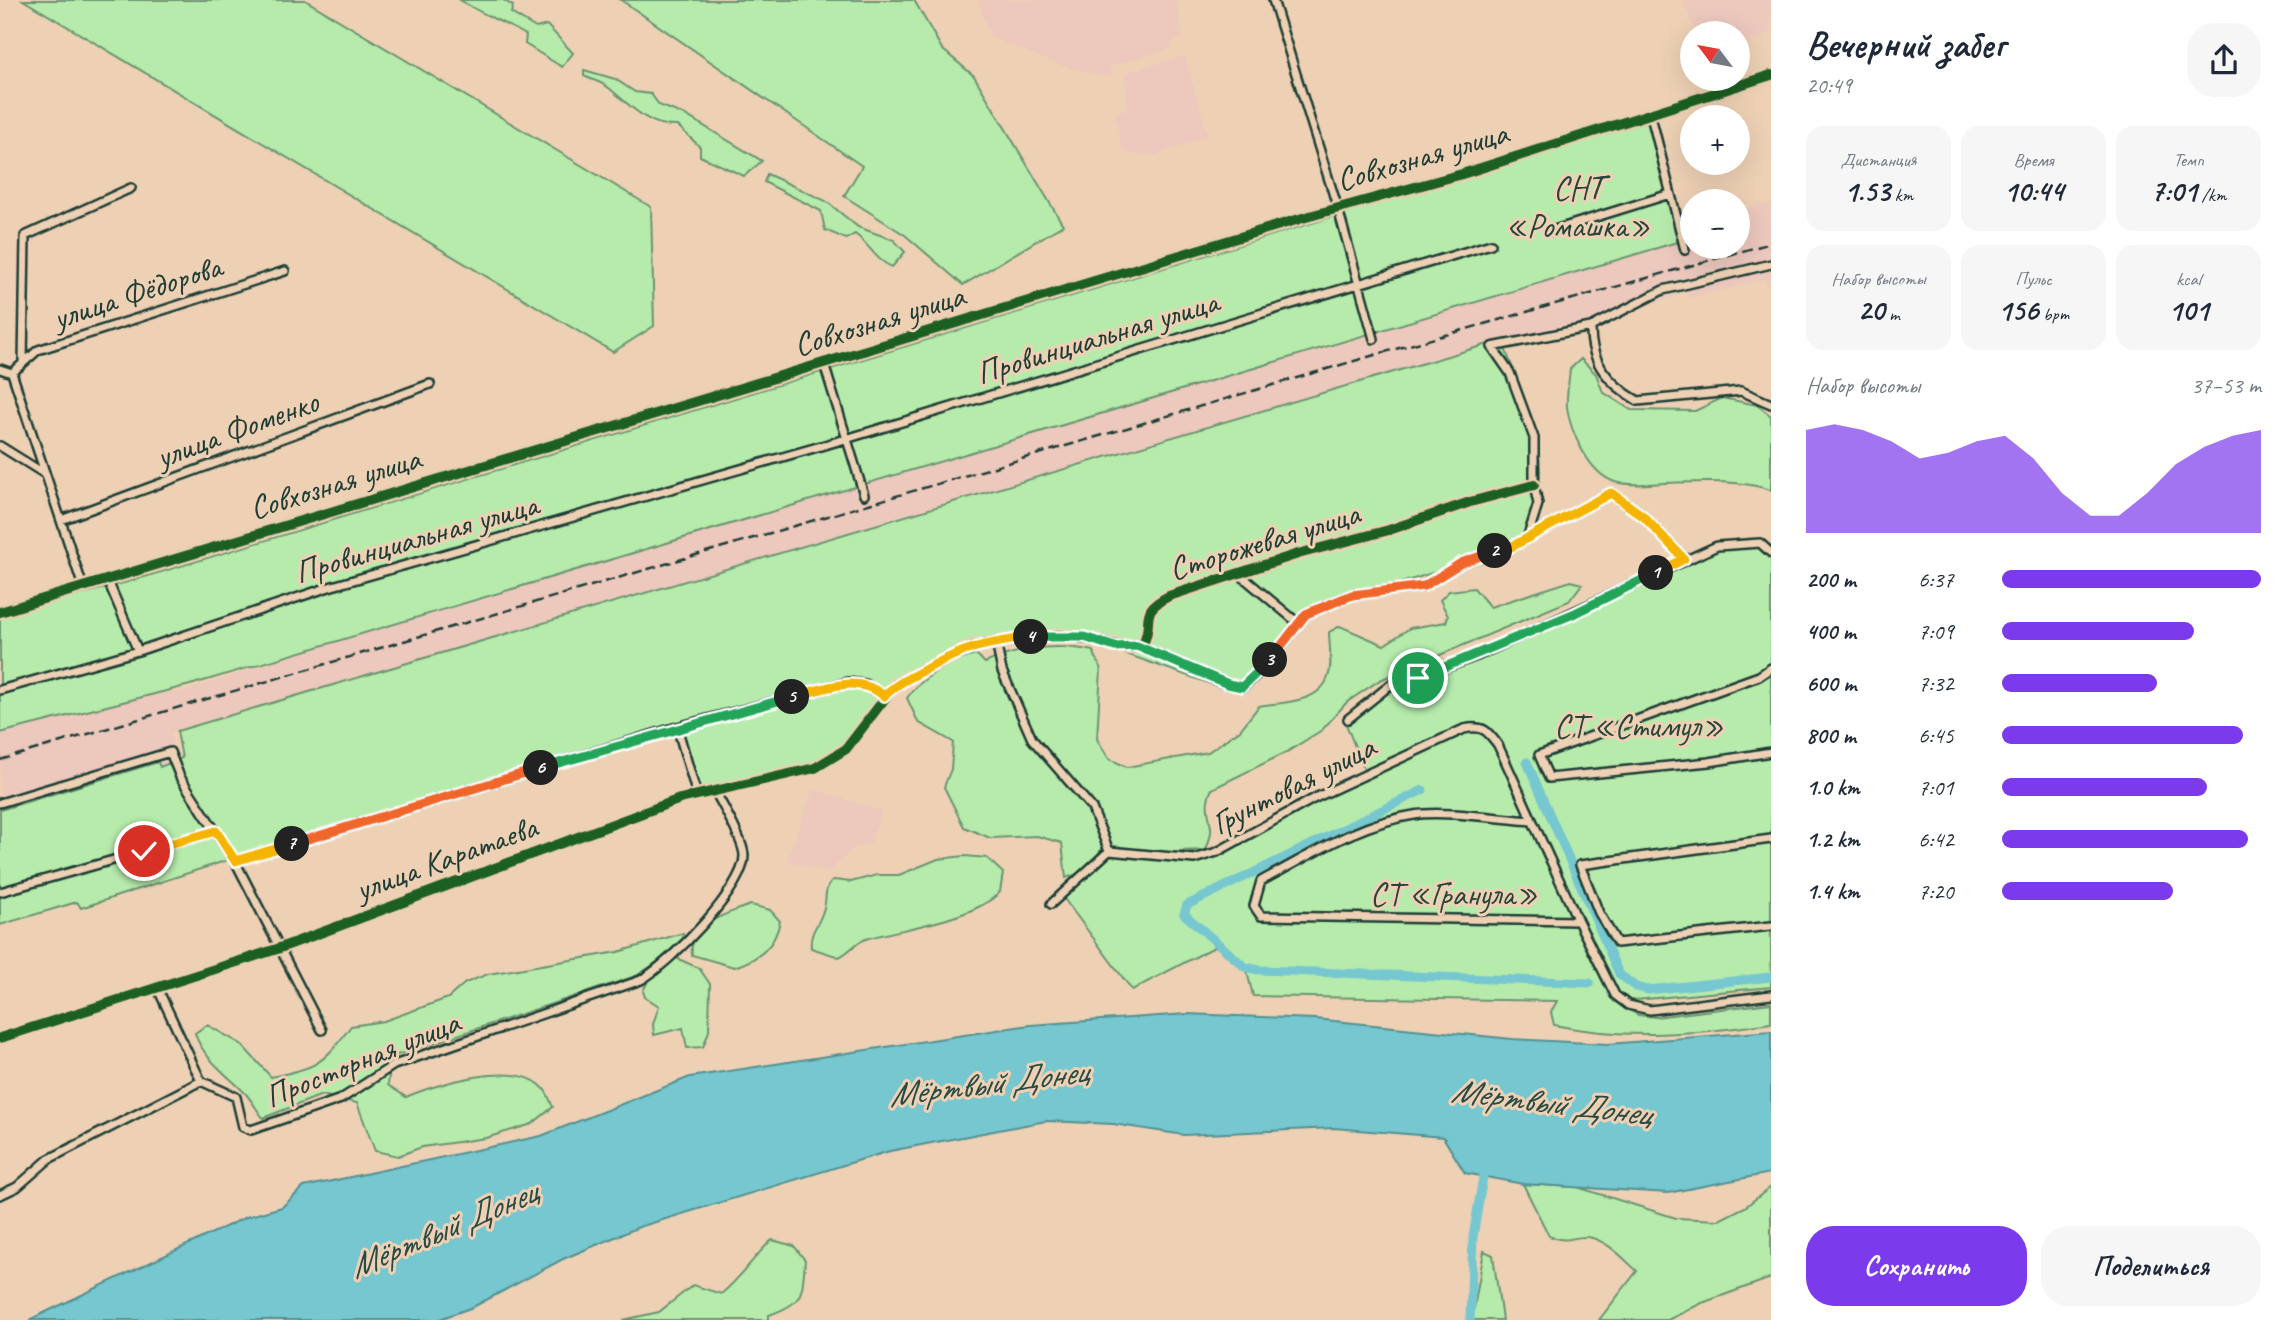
<!DOCTYPE html>
<html lang="ru">
<head>
<meta charset="utf-8">
<style>
	body { margin:0; font-family:Caveat,sans-serif; background:#f6f6f7; color:#1f2937; height:100vh; display:flex; flex-direction:column; font-size:26px; white-space:nowrap }
	* { box-sizing:border-box; margin:0 }
	p { font-size:23px; color:#747a83 }
	.icon { flex:none; width:38px; height:38px; fill:none; stroke:currentColor; stroke-width:2; stroke-linecap:round; stroke-linejoin:round }
	.map { position:relative; flex:1; overflow:hidden }
	.side { display:flex; flex-direction:column; background:#fff; width:525px }
	.side>* { flex:none }
	.needle { width:46px; rotate:302deg }
	.tools { position:absolute; left:1680px; top:21px; display:grid; gap:14px }
	.tools a { display:grid; place-items:center; width:70px; height:70px; border-radius:50%; background:#fff; box-shadow:0 7px 28px #0002; font-size:35px }
	.pin { position:absolute; display:grid; place-items:center; width:60px; height:60px; color:#fff; margin:-30px; border:4px solid #fff; border-radius:50%; box-shadow:0 2px 7px #0007 }
	.km { position:absolute; width:35px; height:35px; margin:-18px; border-radius:50%; background:#222; color:#fff; font-size:19px; line-height:35px; text-align:center }
	.round { display:grid; place-items:center; flex:none; width:74px; height:74px; border-radius:28px; background:#f6f6f7 }
	.headline { display:flex; align-items:center; justify-content:space-between; height:119px; padding:0 35px }
	h1 { font-size:38px; font-weight:700; line-height:52px }
	.stats { display:grid; grid-template-columns:repeat(3,1fr); gap:10px; height:119px; padding:7px 35px }
	.stats div { display:grid; align-content:center; border-radius:18px; background:#f6f6f7; text-align:center }
	.stats b { font-size:30px; font-weight:700 }
	.stats small { font-size:19px; font-weight:400 }
	.stats p { font-size:19px }
	.chart { height:196px; padding:14px 35px }
	.chart p { display:flex; justify-content:space-between }
	.chart svg { width:100%; height:126px; margin-top:7px; fill:#7c3aed; opacity:.7 }
	.action { display:flex; gap:14px; margin-top:auto; padding:14px 35px }
	.action a { flex:1; height:80px; border-radius:28px; background:#7c3aed; color:#fff; font-size:28px; font-weight:700; line-height:80px; text-align:center }
	.action a+a { background:#f6f6f7; color:#1f2937 }
	ul { padding:0 35px; list-style:none; font-size:23px }
	li { display:grid; grid-template-columns:112px 84px 1fr; align-items:center; height:52px }
	li i { height:18px; border-radius:9px; background:#7c3aed }
	main { display:flex; flex:1; min-height:0 }
	.map>svg:first-child { display:block }
</style>
</head>
<body>
<main>
<div class="map">
<svg width="1771" height="1320" viewBox="0 0 1771 1320">
	<rect width="100%" height="100%" fill="#eed1b5"/>
	<filter id="ink" filterUnits="userSpaceOnUse"><feTurbulence type="fractalNoise" baseFrequency=".0143" numOctaves="2"/><feDisplacementMap in="SourceGraphic" scale="14" xChannelSelector="R" yChannelSelector="G"/><feConvolveMatrix kernelMatrix="1 2 1 2 8 2 1 2 1" color-interpolation-filters="sRGB"/></filter>
	<g filter="url(#ink)">
		<path fill="#ecc8bd" d="M978 0H1176L1183 39 1171 42 1172 48 1110 66 1111 76 1104 77 1054 63 990 37Z
			M1682 0H1771V33L1738 47V33H1696Z
			M1185 56 1208 136 1156 155 1123 153 1115 113 1128 108 1124 73Z
			M1771 203V284L1767 285 1764 279 1689 299 1686 292 1602 322 1595 330 1490 344 171 731 174 761 0 817V730L101 701 186 691 397 621 1383 324 1682 241 1687 221 1692 220V247H1738V210Z
			M813 789 882 811 870 844 853 848 830 872 787 861Z"/>
		<path fill="#b6ebac" stroke="#6a9470" stroke-width="2" d="M23 0H305L651 207 654 326 613 352Z
			M460 0H503L513 6 511 13 536 28 547 25 573 53 562 67 525 44 526 35C503 22 481 14 460 0Z
			M621 0H914L942 49 974 76 1063 225 963 285 905 235 844 196 862 166Z
			M584 70 615 79 635 92 651 94 659 105 687 116 762 161 744 176 700 156V147L678 126C649 128 630 105 609 88 602 82 592 80 584 76Z
			M1652 120 1684 240 190 685 0 733V616L131 581Z
			M767 174 826 201 858 227 894 240 905 252 892 267C875 260 870 245 855 234L846 239 825 230 821 211 764 182Z
			M1502 340C1517 383 1542 430 1540 477 1540 499 1529 521 1520 540L1489 546 1445 569 1312 611 1266 674 1244 689 1228 690 1095 643 1067 640 990 648 931 663 894 686 834 760 699 797 676 727 244 863 234 858 81 908 77 902 0 925V810L158 762 160 767 182 758 177 731Z
			M1581 359 1596 374 1603 392 1631 410 1695 411 1722 398 1757 405 1771 416V490C1737 479 1699 482 1663 483 1648 484 1630 486 1615 482 1589 474 1570 431 1567 407 1566 396 1569 381 1570 369Z
			M1743 542 1763 545 1771 555V987L1615 1002 1638 1015 1655 1017 1771 1003V1023C1699 1034 1626 1040 1554 1025L1551 1012 1557 1001 1253 996 1245 963 1222 943 1132 990 1062 896 1118 847 1102 849 1083 872 1066 878 1062 843 1037 836 990 838 964 827 944 787 951 769 953 742 918 722 907 698C920 678 954 659 977 655L985 663C1019 648 1057 643 1093 651L1101 669 1097 739 1109 759 1127 767 1208 752 1240 730 1259 706C1281 702 1319 704 1328 677 1333 665 1329 645 1329 632L1340 626 1384 645 1410 628 1446 622 1448 616 1440 600 1449 591 1474 588 1490 607 1571 581 1582 584 1569 601 1380 680 1347 702 1322 730 1285 753 1212 789C1204 805 1209 811 1211 828 1212 835 1208 843 1206 850L1179 851 1205 853 1365 772 1344 719 1393 685 1530 631 1691 555Z
			M965 856 987 858 1003 873 1000 892C973 920 903 928 866 939 854 943 849 953 839 957L811 948C809 932 819 925 823 911 828 899 822 888 834 880L851 882 877 875H899L938 859Z
			M751 905 770 910 780 921C775 947 759 959 734 967L692 955C688 923 729 913 751 905Z
			M683 933 684 945 636 976 391 1057 388 1085 406 1097C436 1084 518 1059 543 1088 548 1092 550 1102 553 1107L532 1124 486 1138 422 1147 398 1156 375 1151 357 1103 322 1095 263 1118C257 1110 252 1101 246 1094 229 1076 202 1058 195 1033L207 1025 241 1044 271 1077C318 1067 322 1065 351 1026L384 1021 448 998 465 983 488 974 618 952Z
			M676 958 699 968 710 984 709 1031 703 1047 687 1048 683 1028 654 1035 653 1024 659 1006 645 997 643 991 648 981Z
			M1523 1184 1577 1187 1676 1218 1719 1220 1745 1207 1771 1187V1278L1702 1303 1668 1320H1599L1637 1271C1624 1259 1606 1239 1587 1237 1570 1236 1572 1244 1549 1236Z
			M772 1240 794 1246 805 1260C802 1295 804 1303 769 1315V1320H623L659 1312 693 1285 721 1294C741 1278 753 1257 772 1240Z
			M1484 1251 1493 1255 1502 1320H1472Z"/>
		<path fill="#76c7cf" stroke="#539091" stroke-width="2" d="M1187 1014 1315 1019 1512 1039 1608 1044 1771 1031V1173L1668 1193 1523 1184 1465 1173 1443 1137 1334 1128 1184 1135 1113 1124 1046 1121 890 1151 639 1227 563 1259 473 1307 437 1320H29L246 1217 282 1207 304 1187 541 1136 690 1077 1030 1025Z"/>
		<g fill="none" stroke-linecap="round" stroke-linejoin="round">
			<path stroke="#76c7cf" stroke-width="9" d="M1527 762 1619 974 1636 987 1648 990 1771 977
				M1423 790 1187 905 1184 914 1245 967 1259 970 1590 983
				M1470 1320 1473 1237 1485 1165"/>
			<defs>
				<path id="minor" d="M1273 0 1338 209 1374 339
					M1651 116 1685 250
					M1551 231 1670 194
					M1591 327C1590 363 1609 384 1638 401L1741 391 1771 404
					M23 363 25 236 131 188
					M824 364 864 495
					M0 369 12 373
					M12 373 38 350 285 271
					M12 373 83 587
					M0 446 45 474
					M61 520 430 384
					M1527 539 1538 504 1534 485V438L1510 373 1492 347 1591 327 1663 290 1771 264
					M1238 573 1298 623
					M107 579 138 651
					M996 642 1002 671 1032 739 1092 808 1109 851 1194 859 1217 852 1315 798 1464 729C1483 725 1487 730 1498 745L1578 921 1615 995 1628 1005 1650 1010 1771 995
					M1137 646 1229 684 1243 687 1267 665 1306 614 1352 595 1424 586 1461 563 1509 548 1611 493 1643 516 1684 559
					M1771 668 1759 676 1539 755 1549 778 1709 762 1771 752
					M0 690 138 651 329 587 849 438 1491 244
					M1348 719 1394 682 1422 677 1477 656 1717 546 1760 543 1771 553
					M677 727 697 795
					M0 803 170 752 180 777 235 861 322 1030
					M1532 821C1500 819 1443 810 1414 815 1359 823 1309 856 1261 881L1254 906 1261 916 1578 921
					M1771 839 1580 865 1599 913 1617 943 1771 926
					M235 861 677 727 848 682 865 684 884 696
					M0 892 216 831
					M1051 904 1109 851
					M157 987 201 1081
					M0 1038 277 949 680 799 815 768 846 749 896 684 973 646 1060 635 1133 648 1143 644C1155 619 1137 612 1169 596L1298 554 1389 530 1470 502 1534 485
					M0 1195 17 1187 49 1159 201 1081 236 1097 243 1127 251 1130 341 1099 394 1065 641 980C670 963 744 889 744 856 744 841 722 805 715 791"/>
				<path id="tertiary" d="M0 612 1306 217 1462 174 1771 75"/>
			</defs>
			<use href="#minor" stroke="#1f3d34" stroke-width="12"/>
			<use href="#tertiary" stroke="#1f3d34" stroke-width="14"/>
			<use href="#minor" stroke="#eed1b5" stroke-width="7"/>
			<use href="#tertiary" stroke="#eed1b5" stroke-width="9"/>
			<path stroke="#1f3d34" stroke-width="2.5" stroke-dasharray="10 5" stroke-linecap="butt" d="M0 760 1378 354 1771 243"/>
			<defs>
				<path id="cycleway" d="M0 612 1306 217 1462 174 1771 75
					M0 1038 277 949 680 799 815 768 846 749 896 684 973 646 1060 635 1133 648 1143 644C1155 619 1137 612 1169 596L1298 554 1389 530 1470 502 1534 485"/>
			</defs>
			<use href="#cycleway" stroke="#eed1b5" stroke-width="15"/>
			<use href="#cycleway" stroke="#1b5e20" stroke-width="10"/>
		</g>
	</g>
	<g fill="none" stroke-linecap="round" stroke-linejoin="round" filter="url(#ink)">
		<defs>
			<path id="split-1" d="M1418 678 1573 614 1656 573"/>
			<path id="split-2" d="M1495 551 1509 548 1611 493 1643 516 1684 559 1656 573"/>
			<path id="split-3" d="M1270 660 1306 614 1352 595 1424 586 1461 563 1495 551"/>
			<path id="split-4" d="M1031 637H1084L1115 647 1137 646 1228 684 1242 687 1270 660"/>
			<path id="split-5" d="M792 697C824 689 856 673 884 696 897 683 910 678 926 669 968 646 984 644 1031 637"/>
			<path id="split-6" d="M541 768 792 697"/>
			<path id="split-7" d="M292 844 541 768"/>
			<path id="split-8" d="M144 851 216 831 235 861 292 844"/>
		</defs>
		<use href="#split-1" stroke="#fff" stroke-width="14"/>
		<use href="#split-2" stroke="#fff" stroke-width="14"/>
		<use href="#split-3" stroke="#fff" stroke-width="14"/>
		<use href="#split-4" stroke="#fff" stroke-width="14"/>
		<use href="#split-5" stroke="#fff" stroke-width="14"/>
		<use href="#split-6" stroke="#fff" stroke-width="14"/>
		<use href="#split-7" stroke="#fff" stroke-width="14"/>
		<use href="#split-8" stroke="#fff" stroke-width="14"/>
		<use href="#split-1" stroke="#22a559" stroke-width="9"/>
		<use href="#split-2" stroke="#f5b400" stroke-width="9"/>
		<use href="#split-3" stroke="#f0652b" stroke-width="9"/>
		<use href="#split-4" stroke="#22a559" stroke-width="9"/>
		<use href="#split-5" stroke="#f5b400" stroke-width="9"/>
		<use href="#split-6" stroke="#22a559" stroke-width="9"/>
		<use href="#split-7" stroke="#f0652b" stroke-width="9"/>
		<use href="#split-8" stroke="#f5b400" stroke-width="9"/>
	</g>
	<g text-anchor="middle" dominant-baseline="central" stroke-width="6" stroke-linejoin="round" paint-order="stroke">
		<g font-size="33" fill="#1f3d34" stroke="#eed1b5">
			<text transform="translate(1422 156) rotate(-16)">Совхозная улица</text>
			<text transform="translate(137 292) rotate(-18)">улица Фёдорова</text>
			<text transform="translate(879 320) rotate(-17)">Совхозная улица</text>
			<text transform="translate(1097 337) rotate(-17)">Провинциальная улица</text>
			<text transform="translate(237 429) rotate(-20)">улица Фоменко</text>
			<text transform="translate(335 483) rotate(-17)">Совхозная улица</text>
			<text transform="translate(416 538) rotate(-16)">Провинциальная улица</text>
			<text transform="translate(1264 541) rotate(-17)">Сторожевая улица</text>
			<text transform="translate(1293 785) rotate(-27)">Грунтовая улица</text>
			<text transform="translate(446 858) rotate(-20)">улица Каратаева</text>
			<text transform="translate(362 1059) rotate(-22)">Просторная улица</text>
		</g>
		<g font-size="33" fill="#27463a" stroke="#eed1b5">
			<text x="1578" y="188">СНТ<tspan x="1578" dy="38">«Ромашка»</tspan></text>
			<text x="1639" y="726">СТ «Стимул»</text>
			<text x="1454" y="894">СТ «Гранула»</text>
		</g>
		<g font-size="35" font-style="italic" fill="#284b44" stroke="#eed1b5">
			<text transform="translate(988 1083) rotate(-7)">Мёртвый Донец</text>
			<text transform="translate(1551 1102) rotate(7)">Мёртвый Донец</text>
			<text transform="translate(443 1229) rotate(-23)">Мёртвый Донец</text>
		</g>
	</g>
</svg>
<div class="tools">
<a><svg class="needle" viewBox="-14 -14 28 28"><path d="M0-13l5 13h-10z" fill="#e53935"/><path d="M0 13l5-13h-10z" fill="#747a83"/></svg></a>
<a>+</a>
<a>−</a>
</div>
<div class="pin" style="left:1418px;top:678px;background:#1e9e55"><svg class="icon" aria-label="arrive" viewBox="0 0 24 24"><path d="M6 21V4h12l-3 4 3 4H6"/></svg></div>
<div class="pin" style="left:144px;top:851px;background:#d93025"><svg class="icon" aria-label="check" viewBox="0 0 24 24"><path d="M5 12l5 5 9-10"/></svg></div>
<b class="km" style="left:1656px;top:573px">1</b>
<b class="km" style="left:1495px;top:551px">2</b>
<b class="km" style="left:1270px;top:660px">3</b>
<b class="km" style="left:1031px;top:637px">4</b>
<b class="km" style="left:792px;top:697px">5</b>
<b class="km" style="left:541px;top:768px">6</b>
<b class="km" style="left:292px;top:844px">7</b>
</div>
<section class="side">
<div class="headline"><div><h1>Вечерний забег</h1><p>20:49</p></div><a class="round"><svg class="icon" aria-label="share" viewBox="0 0 24 24"><path d="M12 15V3M7 8l5-5 5 5M5 13v7h14v-7"/></svg></a></div>
<div class="stats">
<div><p>Дистанция</p><b>1.53<small> km</small></b></div>
<div><p>Время</p><b>10:44</b></div>
<div><p>Темп</p><b>7:01<small> /km</small></b></div>
</div>
<div class="stats">
<div><p>Набор высоты</p><b>20<small> m</small></b></div>
<div><p>Пульс</p><b>156<small> bpm</small></b></div>
<div><p>kcal</p><b>101</b></div>
</div>
<div class="chart"><p><span>Набор высоты</span>37–53 m</p>
<svg viewBox="0 0 160 44" preserveAspectRatio="none"><path d="M0 44V8L10 6L20 8L30 12L40 18L50 16L60 12L70 10L80 18L90 30L100 38L110 38L120 30L130 20L140 14L150 10L160 8V44z"/></svg>
</div>
<ul>
<li><b>200 m</b>6:37<i style="width:100%"></i></li>
<li><b>400 m</b>7:09<i style="width:74%"></i></li>
<li><b>600 m</b>7:32<i style="width:60%"></i></li>
<li><b>800 m</b>6:45<i style="width:93%"></i></li>
<li><b>1.0 km</b>7:01<i style="width:79%"></i></li>
<li><b>1.2 km</b>6:42<i style="width:95%"></i></li>
<li><b>1.4 km</b>7:20<i style="width:66%"></i></li>
</ul>
<div class="action"><a>Сохранить</a><a>Поделиться</a></div>
</section>
</main>
</body>
</html>
